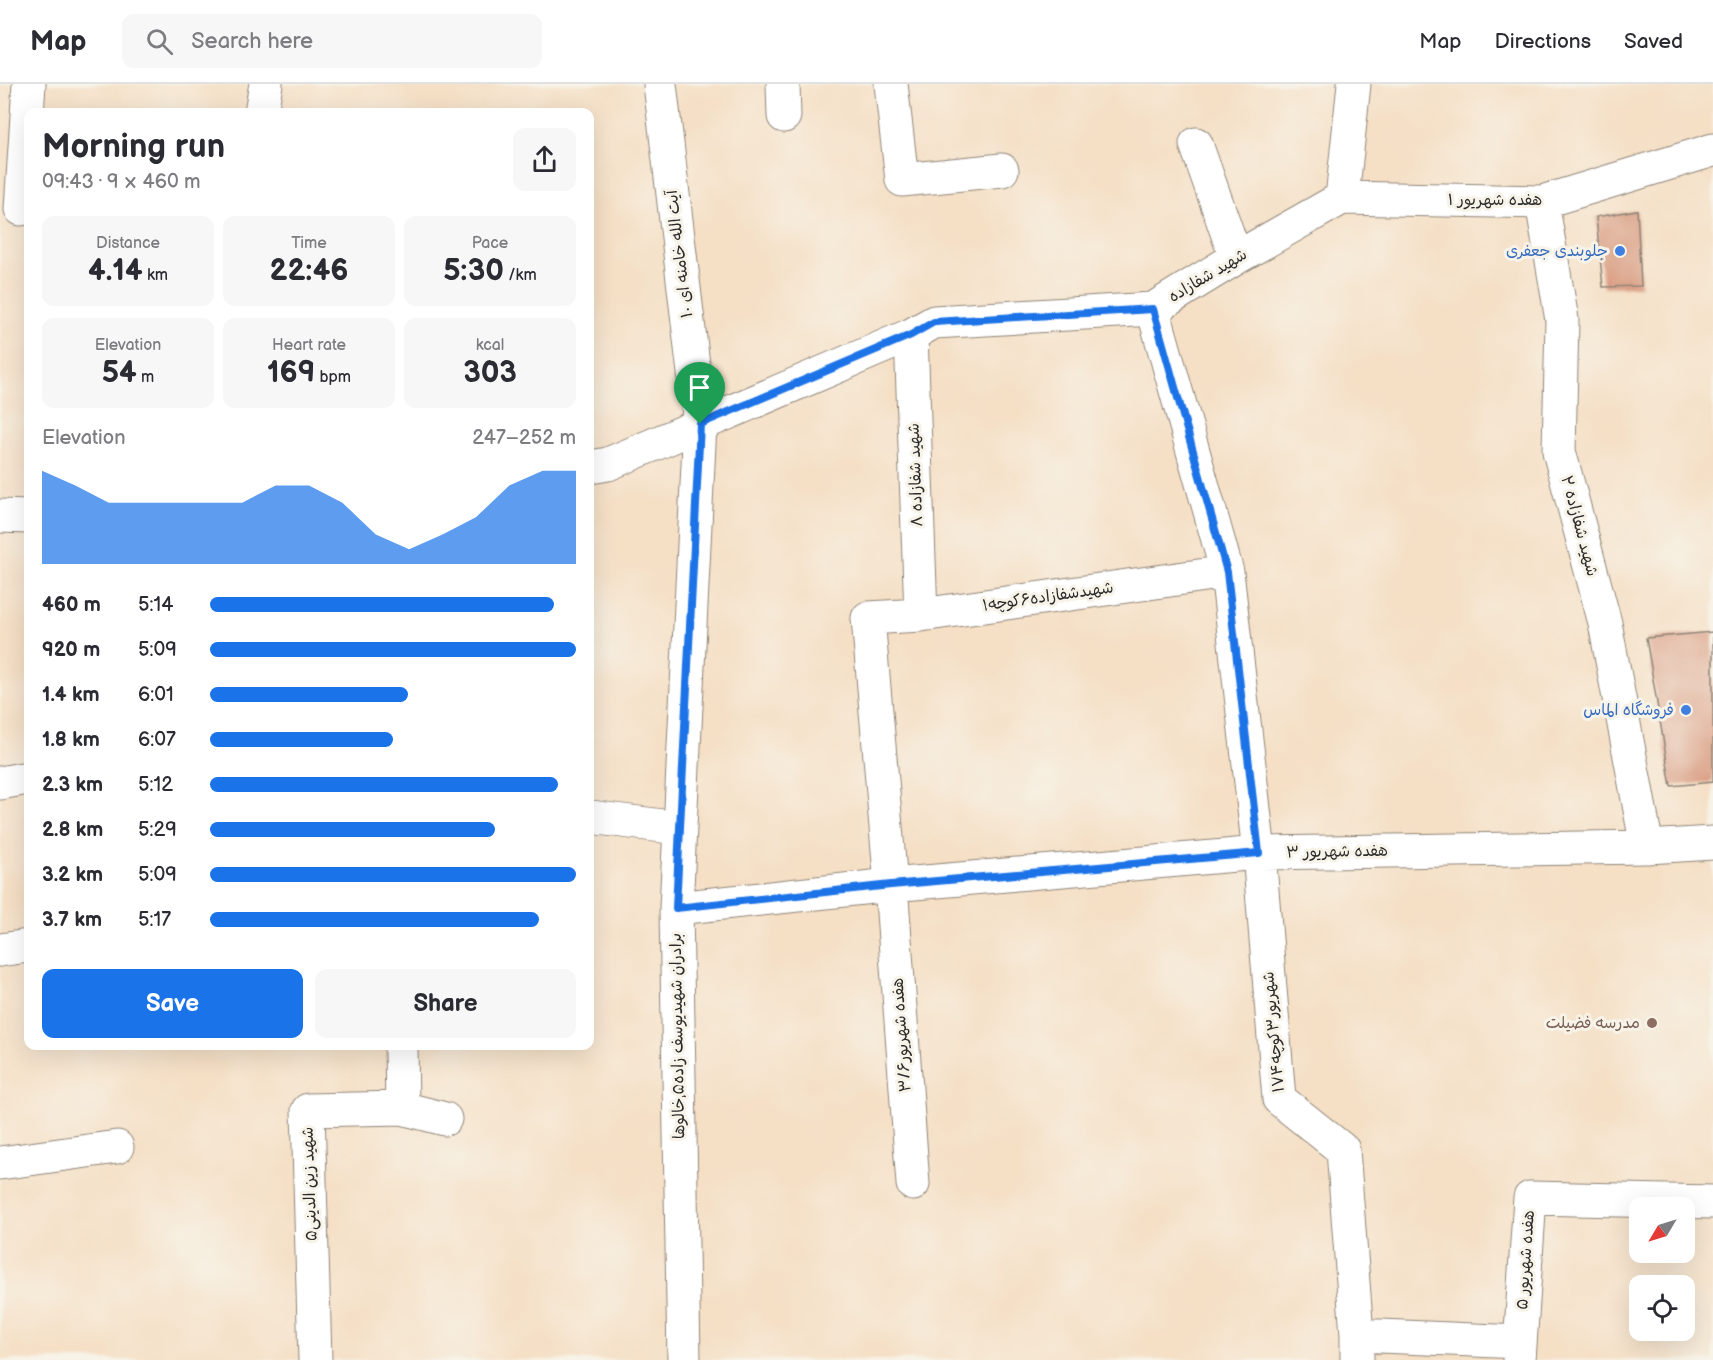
<!DOCTYPE html>
<html lang="en">
<head>
<meta charset="utf-8">
<style>
	body { margin:0; font-family:"Balsamiq Sans","Playpen Sans Arabic",sans-serif; background:#f7f7f7; color:#2b2b33; height:100vh; display:flex; flex-direction:column; font-size:22px; white-space:nowrap }
	* { box-sizing:border-box; margin:0 }
	p { font-size:20px; color:#7c7c81 }
	.icon { flex:none; width:33px; height:33px; fill:none; stroke:currentColor; stroke-width:2; stroke-linecap:round; stroke-linejoin:round }
	.map { position:relative; flex:1; overflow:hidden }
	.sheet { position:absolute; left:24px; top:24px; width:570px; height:942px; display:flex; flex-direction:column; background:#fff; border-radius:12px; box-shadow:0 6px 24px #0002 }
	.sheet>* { flex:none }
	.needle { width:39px; rotate:232deg }
	.fabs { position:absolute; left:1629px; top:1113px; display:grid; gap:12px }
	.fabs a { display:grid; place-items:center; width:66px; height:66px; border-radius:12px; background:#fff; box-shadow:0 6px 24px #0002; font-size:30px }
	.pin { position:absolute; display:grid; place-items:center; width:51px; height:51px; color:#fff; margin:-62px -26px; border-radius:50% 50% 50% 0; rotate:-45deg; box-shadow:0 0 6px #0007 }
	.pin .icon { rotate:45deg }
	.round { display:grid; place-items:center; flex:none; width:63px; height:63px; border-radius:12px; background:#f7f7f7 }
	.headline { display:flex; align-items:center; justify-content:space-between; height:102px; padding:0 18px }
	h1 { font-size:33px; font-weight:600; line-height:45px }
	.figures { display:grid; grid-template-columns:repeat(3,1fr); gap:9px; height:102px; padding:6px 18px }
	.figures div { display:grid; align-content:center; border-radius:12px; background:#f7f7f7; text-align:center }
	.figures b { font-size:30px; font-weight:600 }
	.figures small { font-size:16px; font-weight:400 }
	.figures p { font-size:16px }
	.chart { height:168px; padding:12px 18px }
	.chart p { display:flex; justify-content:space-between }
	.chart svg { width:100%; height:108px; margin-top:6px; fill:#1a73e8; opacity:.7 }
	.primary-button { display:flex; gap:12px; margin-top:auto; padding:12px 18px }
	.primary-button a { flex:1; height:69px; border-radius:12px; background:#1a73e8; color:#fff; font-size:24px; font-weight:600; line-height:69px; text-align:center }
	.primary-button a+a { background:#f7f7f7; color:#2b2b33 }
	ul { padding:0 18px; list-style:none; font-size:20px }
	li { display:grid; grid-template-columns:96px 72px 1fr; align-items:center; height:45px }
	li i { height:15px; border-radius:8px; background:#1a73e8 }
	header { display:flex; align-items:center; gap:36px; box-sizing:border-box; height:84px; padding:0 30px; background:#fff; border-bottom:2px solid #e1e1e2 }
	header strong { font-size:28px }
	nav { display:flex; gap:33px; margin-inline-start:auto; font-size:21px }
	.search { width:420px; height:54px; background:#f7f7f7; display:flex; align-items:center; gap:15px; box-sizing:border-box; padding:0 21px; border-radius:12px; color:#7c7c81; font-size:22px }
	.map>svg:first-child { display:block }
</style>
</head>
<body>
<header>
<strong>Map</strong>
<div class="search"><svg class="icon" aria-label="search" viewBox="0 0 24 24"><circle cx="10" cy="10" r="6"/><path d="M15 15l6 6"/></svg>Search here</div>
<nav><a>Map</a><a>Directions</a><a>Saved</a></nav>
</header>
<div class="map">
<svg width="1713" height="1276" viewBox="0 0 1713 1276">
	<rect width="100%" height="100%" fill="#f7f3e8"/>
	<filter id="ink" filterUnits="userSpaceOnUse"><feTurbulence type="fractalNoise" baseFrequency=".0167" numOctaves="2"/><feDisplacementMap in="SourceGraphic" scale="12" xChannelSelector="R" yChannelSelector="G"/><feConvolveMatrix kernelMatrix="1 2 1 2 8 2 1 2 1" color-interpolation-filters="sRGB"/></filter>
	<filter id="wash" filterUnits="userSpaceOnUse"><feTurbulence type="fractalNoise" baseFrequency=".008" numOctaves="4" result="noise"/><feDisplacementMap in="SourceGraphic" scale="24" xChannelSelector="R" yChannelSelector="G"/><feGaussianBlur stdDeviation="1.35" result="paint"/><feColorMatrix in="noise" values="0 0 0 0 0 0 0 0 0 0 0 0 0 0 0 0 0 1.4 0 .05"/><feComposite in="paint" operator="in"/></filter>
	<g filter="url(#wash)">
		<rect width="100%" height="100%" fill="#f5dfc5"/>
		<g id="blocks">
			<path fill="#d8987d" d="M1637 126 1641 202 1603 203 1596 133Z
				M1713 548V698L1671 702 1646 554Z"/>
		</g>
	</g>
	<g filter="url(#ink)">
		<use href="#blocks" fill-opacity="0" stroke="#908578" stroke-width="1.5"/>
		<g fill="none" stroke-linecap="round" stroke-linejoin="round">
			<defs>
				<path id="minor" d="M660 0 700 340 676 824 684 1276
					M783 0 784 32
					M891 0 902 96 1002 86
					M261 28 266 0
					M1196 60 1236 174
					M1342 114 1542 118 1713 66
					M1342 114 1354 0
					M1542 118 1562 236 1559 367 1605 539 1647 763
					M21 125 29 0
					M1153 225 1227 488 1259 769 1279 1015 1343 1066 1357 1251V1276
					M911 251 921 531
					M590 383 608 380 911 251 934 238 1153 225 1236 174 1342 114
					M0 432 28 433
					M0 699 28 694
					M590 733 679 744
					M676 824 891 801 1259 769 1647 763 1713 759
					M0 866 28 862
					M401 962 402 1024
					M0 1079 117 1063
					M913 1100 891 801 868 534 921 531 1227 488
					M1357 1251 1520 1258
					M315 1276 308 1026 402 1024 445 1035
					M1519 1276 1530 1114 1713 1118"/>
			</defs>
			<use href="#minor" stroke="#908578" stroke-width="35"/>
			<use href="#minor" stroke="#fff" stroke-width="33"/>
		</g>
	</g>
	<g fill="none" stroke-linecap="round" stroke-linejoin="round" filter="url(#ink)">
		<defs>
			<path id="route" d="M1153 225 1227 488 1259 769 891 801 676 824 700 340 911 251 934 238Z"/>
		</defs>
		<use href="#route" stroke="#fff" stroke-width="12"/>
		<use href="#route" stroke="#1a73e8" stroke-width="8"/>
	</g>
	<g fill="#3f7fe0" stroke="#f7f3e8" stroke-width="2">
		<circle cx="1620" cy="167" r="6"/>
		<circle cx="1686" cy="626" r="6"/>
	</g>
	<circle fill="#8d6e63" stroke="#f7f3e8" stroke-width="2" cx="1652" cy="939" r="6"/>
	<g text-anchor="middle" dominant-baseline="central" stroke-width="6" stroke-linejoin="round" paint-order="stroke">
		<g font-size="16" fill="#2b2b2b" stroke="#f7f3e8">
			<text x="1495" y="116">هفده شهریور ۱</text>
			<text transform="translate(680 170) rotate(-97)">آیت الله خامنه ای ۱۰</text>
			<text transform="translate(1208 192) rotate(-31)">شهید شفازاده</text>
			<text transform="translate(916 391) rotate(-92)">شهید شفازاده ۸</text>
			<text transform="translate(1579 442) rotate(75)">شهید شفازاده ۲</text>
			<text transform="translate(1048 513) rotate(-8)">شهیدشفازاده۶کوچه۱</text>
			<text transform="translate(1337 768) rotate(-1)">هفده شهریور ۳</text>
			<text transform="translate(1274 948) rotate(-95)">۱۷شهریور۳کوچه۴</text>
			<text transform="translate(902 951) rotate(-94)">هفده شهریور۳/۶</text>
			<text transform="translate(678 952) rotate(-91)">برادران شهیدیوسف زاده۵,خالوها</text>
			<text transform="translate(310 1100) rotate(-92)">شهید زین الدینی۵</text>
			<text transform="translate(1526 1176) rotate(-86)">هفده شهریور ۵</text>
		</g>
		<g font-size="16" fill="#366cbe" stroke="#f7f3e8" text-anchor="end">
			<text x="1608" y="167">جلوبندی جعفری</text>
			<text x="1674" y="626">فروشگاه الماس</text>
		</g>
		<g font-size="16" fill="#785e54" stroke="#f7f3e8" text-anchor="end">
			<text x="1640" y="939">مدرسه فضیلت</text>
		</g>
	</g>
</svg>
<div class="fabs">
<a><svg class="needle" viewBox="-14 -14 28 28"><path d="M0-13l5 13h-10z" fill="#e53935"/><path d="M0 13l5-13h-10z" fill="#7c7c81"/></svg></a>
<a><svg class="icon" aria-label="locate" viewBox="0 0 24 24"><circle cx="12" cy="12" r="6"/><path d="M12 2v4M12 18v4M2 12h4M18 12h4"/></svg></a>
</div>
<div class="pin" style="left:700px;top:340px;background:#1e9e55"><svg class="icon" aria-label="arrive" viewBox="0 0 24 24"><path d="M6 21V4h12l-3 4 3 4H6"/></svg></div>
<section class="sheet">
<div class="headline"><div><h1>Morning run</h1><p>09:43 · 9 × 460 m</p></div><a class="round"><svg class="icon" aria-label="share" viewBox="0 0 24 24"><path d="M12 15V3M7 8l5-5 5 5M5 13v7h14v-7"/></svg></a></div>
<div class="figures">
<div><p>Distance</p><b>4.14<small> km</small></b></div>
<div><p>Time</p><b>22:46</b></div>
<div><p>Pace</p><b>5:30<small> /km</small></b></div>
</div>
<div class="figures">
<div><p>Elevation</p><b>54<small> m</small></b></div>
<div><p>Heart rate</p><b>169<small> bpm</small></b></div>
<div><p>kcal</p><b>303</b></div>
</div>
<div class="chart"><p><span>Elevation</span>247–252 m</p>
<svg viewBox="0 0 160 44" preserveAspectRatio="none"><path d="M0 44V6L10 12L20 19L30 19L40 19L50 19L60 19L70 12L80 12L90 19L100 32L110 38L120 32L130 25L140 12L150 6L160 6V44z"/></svg>
</div>
<ul>
<li><b>460 m</b>5:14<i style="width:94%"></i></li>
<li><b>920 m</b>5:09<i style="width:100%"></i></li>
<li><b>1.4 km</b>6:01<i style="width:54%"></i></li>
<li><b>1.8 km</b>6:07<i style="width:50%"></i></li>
<li><b>2.3 km</b>5:12<i style="width:95%"></i></li>
<li><b>2.8 km</b>5:29<i style="width:78%"></i></li>
<li><b>3.2 km</b>5:09<i style="width:100%"></i></li>
<li><b>3.7 km</b>5:17<i style="width:90%"></i></li>
</ul>
<div class="primary-button"><a>Save</a><a>Share</a></div>
</section>
</div>
</body>
</html>
